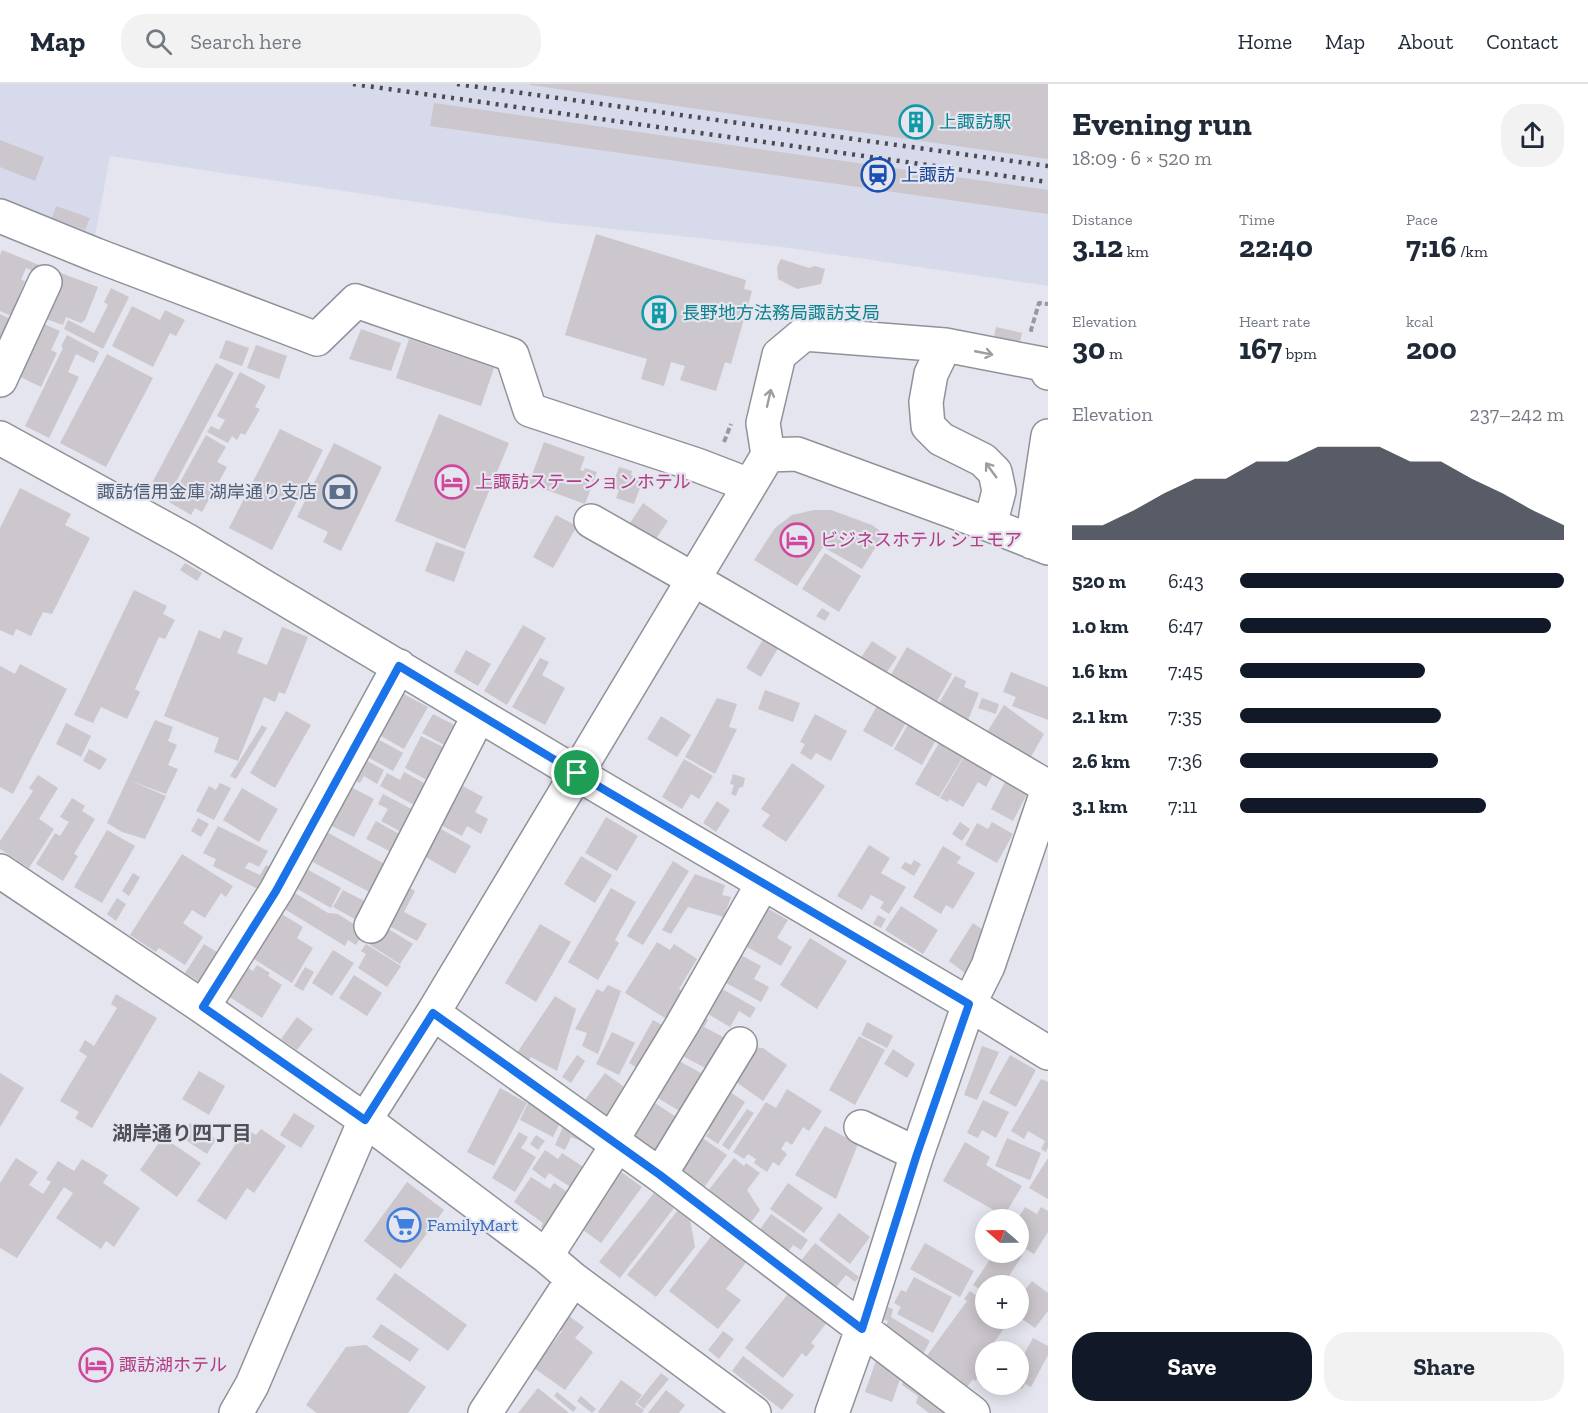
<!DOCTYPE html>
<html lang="en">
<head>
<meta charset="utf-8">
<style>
	body { margin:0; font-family:"Zilla Slab","Noto Sans JP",serif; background:#f2f2f3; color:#1f2937; height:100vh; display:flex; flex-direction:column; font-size:22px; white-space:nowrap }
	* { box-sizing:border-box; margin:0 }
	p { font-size:20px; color:#747a83 }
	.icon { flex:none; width:33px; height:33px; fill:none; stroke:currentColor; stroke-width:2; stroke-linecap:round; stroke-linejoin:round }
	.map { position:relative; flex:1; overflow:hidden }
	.drawer { display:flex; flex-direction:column; background:#fff; width:540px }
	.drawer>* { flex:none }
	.needle { width:39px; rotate:290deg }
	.tools { position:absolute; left:975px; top:1125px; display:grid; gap:12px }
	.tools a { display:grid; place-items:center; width:54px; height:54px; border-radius:50%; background:#fff; box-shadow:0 3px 15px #0003; font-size:30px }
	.pin { position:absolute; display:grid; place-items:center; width:51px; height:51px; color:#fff; margin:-26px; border:3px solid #fff; border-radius:50%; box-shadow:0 2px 6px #0007 }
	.round { display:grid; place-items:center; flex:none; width:63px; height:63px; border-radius:24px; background:#f2f2f3 }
	.head { display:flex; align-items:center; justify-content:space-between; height:102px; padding:0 24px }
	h1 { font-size:33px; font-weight:800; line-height:45px }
	.metrics { display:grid; grid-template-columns:repeat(3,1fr); gap:9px; height:102px; padding:6px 24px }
	.metrics div { display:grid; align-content:center }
	.metrics b { font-size:30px; font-weight:800 }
	.metrics small { font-size:16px; font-weight:400 }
	.metrics p { font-size:16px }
	.chart { height:168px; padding:12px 24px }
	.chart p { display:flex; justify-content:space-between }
	.chart svg { width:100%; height:108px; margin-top:6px; fill:#111827; opacity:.7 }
	.action { display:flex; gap:12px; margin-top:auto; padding:12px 24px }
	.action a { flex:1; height:69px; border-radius:24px; background:#111827; color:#fff; font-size:24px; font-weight:800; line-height:69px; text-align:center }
	.action a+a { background:#f2f2f3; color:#1f2937 }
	ul { padding:0 24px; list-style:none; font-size:20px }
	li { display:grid; grid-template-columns:96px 72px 1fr; align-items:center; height:45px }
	li i { height:15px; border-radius:8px; background:#111827 }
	header { display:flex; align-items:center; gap:36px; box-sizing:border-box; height:84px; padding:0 30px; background:#fff; border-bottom:2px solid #e0e1e3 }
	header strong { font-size:28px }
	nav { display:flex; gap:33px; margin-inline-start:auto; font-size:21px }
	.search { width:420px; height:54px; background:#f2f2f3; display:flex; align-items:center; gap:15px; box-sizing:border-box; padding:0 21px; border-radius:24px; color:#747a83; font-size:22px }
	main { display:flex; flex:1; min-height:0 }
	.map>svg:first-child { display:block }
</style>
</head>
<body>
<header>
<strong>Map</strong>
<div class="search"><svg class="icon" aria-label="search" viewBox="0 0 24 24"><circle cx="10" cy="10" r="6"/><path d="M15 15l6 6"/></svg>Search here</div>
<nav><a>Home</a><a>Map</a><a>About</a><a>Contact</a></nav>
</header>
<main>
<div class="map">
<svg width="1048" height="1329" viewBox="0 0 1048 1329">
	<rect width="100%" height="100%" fill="#e4e5ee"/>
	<path fill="#d7daea" d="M0 0H1048V202L783 163 557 139 110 72 95 152 0 117Z"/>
	<path fill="#ccc6cd" d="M530 0H1048V75L530 1Z
		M434 19 1048 106V130L430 42Z
		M0 56 44 73 35 97 0 83Z
		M56 122 90 134 85 146 52 134Z
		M596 150 746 196 744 205 752 207 731 280 725 278 716 307 680 296 685 282 671 278 664 302 641 295 647 275 565 251Z
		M2 166 39 181 36 188 26 184 21 196 25 197 19 211 25 213 14 233 0 227V171Z
		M781 175 809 184 815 182 825 185 821 200 797 205 778 195 777 183Z
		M50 185 98 203 85 236 81 239 66 233 63 241 40 233Z
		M111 204 129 213 103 265 64 245 68 236 94 249 108 221 104 218Z
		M132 222 160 236 165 226 185 236 176 252 170 249 153 283 112 262Z
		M0 230 20 240 0 278Z
		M37 237 60 247 51 266 57 269 41 303 12 289Z
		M996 243 1022 249 1020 258 994 253Z
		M361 245 401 259 391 287 349 275Z
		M67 251 99 268 94 279 76 270 68 288 79 293 49 354 25 342 63 264 61 262Z
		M409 255 494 284 481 322 396 294Z
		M226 256 249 264 242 282 219 274Z
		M256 261 287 272 279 295 247 284Z
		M107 270 153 294 106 383 60 359Z
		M216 279 234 289 169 411 151 401Z
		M240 288 266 302 255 323 260 325 245 351 241 349 237 356 232 352 228 359 207 348 211 342 219 346 225 336 217 332Z
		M439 330 509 359 465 465 395 437Z
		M280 345 323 366 272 466 229 444Z
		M206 351 226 363 217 378 227 383 202 428 195 424 191 431 169 418Z
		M544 358 585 373 580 386 584 387 585 384 597 388 585 420 525 398 528 390 532 391Z
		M334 359 382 383 341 467 323 458 328 448 297 433Z
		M619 383 632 387 631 391 643 396 634 420 616 414 619 406 612 403Z
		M20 404 71 430 65 441 90 454 52 530 43 528 31 552 16 545 13 552 0 546V444Z
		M643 419 668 437 653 459 628 442Z
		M814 426H831L872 441 884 450 862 485 823 463 797 502 754 476 775 444 792 431Z
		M556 431 577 442 553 484 533 473Z
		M436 458 465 468 454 498 425 487Z
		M825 469 861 492 839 528 802 505Z
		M185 479 202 489 197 497 180 486Z
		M134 506 167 522 163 530 175 536 165 555 159 553 135 605 140 608 127 635 101 623 93 639 74 631Z
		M822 524 830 529 825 537 816 532Z
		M523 541 546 554 507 621 484 607Z
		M282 543 308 553 285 610 279 608 275 618 264 613 238 677 214 668 219 654 164 632 199 546 220 555 224 546 243 554 237 569 267 581Z
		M765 552 780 561 761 593 746 584Z
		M872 557 897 573 885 591 860 575Z
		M907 563 952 590 935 621 889 594Z
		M466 566 491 580 478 602 454 588Z
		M540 574 549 578 542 591 565 604 545 641 512 623Z
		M20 580 67 605 13 710 0 703V582L15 590Z
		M1011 588 1048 603V636L1012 622 1016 613 1003 608Z
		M955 592 966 597 964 603 979 609 966 641 936 624Z
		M765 606 800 619 793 638 758 625Z
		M398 607 428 623 404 665 374 648Z
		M717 614 737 620 729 643 737 645 715 690 685 673Z
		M982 614 999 620 996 630 978 624Z
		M878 620 907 637 892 663 863 647Z
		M1004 621 1044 650 1028 678 984 653Z
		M286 627 311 641 275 704 250 689Z
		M433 630 464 646 452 665 422 649Z
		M815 630 847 647 831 677 816 669 811 676 800 669 805 660 800 658Z
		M661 632 691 651 677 673 647 655Z
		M155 636 173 643 168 657 177 661 168 681 178 685 166 710 131 697 166 712 145 755 122 748 107 739Z
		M910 637 938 652 922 681 894 665Z
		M66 639 91 652 81 673 56 660Z
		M262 641 267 644 236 695 230 692Z
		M372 652 403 669 393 687 362 670Z
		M421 652 451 667 434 700 405 684Z
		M939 659 963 673 939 713 915 700Z
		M89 665 107 675 100 686 83 677Z
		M965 671 994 688 986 703 978 698 963 723 949 715 948 718 940 714Z
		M358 672 384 686 377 700 364 692 360 699 347 693Z
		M684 675 713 692 699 715 691 710 682 725 662 713Z
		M792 679 825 702 786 758 762 742 770 731 761 725Z
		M404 688 433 704 421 725 380 702 387 689 400 696Z
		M733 690 745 694 743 703 739 704 736 712 731 710 734 701 730 700Z
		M38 691 58 704 39 735 54 745 29 784 0 765V757L33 707 29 704Z
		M1006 696 1028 708 1013 737 991 725Z
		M220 699 231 704 214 736 196 727 209 702 216 706Z
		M457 699 483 713 475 728 488 735 481 750 467 742 462 752 435 738Z
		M345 700 374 715 354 753 330 741Z
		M242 704 278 725 259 758 223 736Z
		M383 710 419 729 407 751 381 737 388 725 378 720Z
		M72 714 85 722 82 727 95 735 74 770 78 772 63 797 36 780 55 749 60 752 69 738 60 733Z
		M717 717 730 726 716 748 703 739Z
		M606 733 638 752 617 787 585 769Z
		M198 734 209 740 201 753 191 747Z
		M376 737 406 754 397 771 366 755Z
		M960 738 970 745 962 757 952 750Z
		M992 738 1013 750 997 779 965 761 977 739 988 745Z
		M434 741 471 762 455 790 417 768Z
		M218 742 268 767 259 783 249 778 245 784 260 791 266 781 276 786 264 808 213 782 216 775 203 769Z
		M107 746 135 762 102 819 74 803Z
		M325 747 390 783 375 811 309 776Z
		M869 761 890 774 881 789 906 803 889 830 880 824 884 818 871 811 862 826 837 812Z
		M943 762 961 773 957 779 975 789 953 825 946 821 941 830 913 813Z
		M182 770 233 802 226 813 221 809 205 834 192 826 183 839 203 853 185 881 159 864 156 868 130 851Z
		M581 772 612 791 595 819 564 800Z
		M914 776 921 780 914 792 901 784 905 778 911 781Z
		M673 777 689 787 643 861 627 852Z
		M303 783 341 804 331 824 292 802Z
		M133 789 140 793 129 812 122 807Z
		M695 790 725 801 722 811 731 813 724 833 688 823 671 850 662 846Z
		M400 799 415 807 404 828 427 840 417 857 380 837Z
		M611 804 636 818 615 856 619 859 598 896 568 878Z
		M288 805 328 829 338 830 355 841 353 845 362 851 356 861 348 856 345 862 278 821Z
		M343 806 372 821 362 839 333 823Z
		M117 814 126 820 116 837 107 830Z
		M761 821 788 836 777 854 792 863 781 882 740 859Z
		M901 822 938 846 923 870 885 846Z
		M280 829 303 843 297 854 313 864 292 899 246 870Z
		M878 831 886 835 881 844 873 840Z
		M973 839 986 848 969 892 949 877Z
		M540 840 571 858 536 918 505 899Z
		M382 841 413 860 400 880 370 861Z
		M810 854 847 877 817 925 780 901Z
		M657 858 670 866 674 860 697 875 679 905 689 911 673 939 625 909Z
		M204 860 220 870 201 899 185 889Z
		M366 860 401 882 387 903 358 884 366 870 361 867Z
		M333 866 354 879 332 912 312 899Z
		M741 871 761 882 754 895 769 903 761 918 719 895Z
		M243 881 253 887 257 881 270 889 268 892 282 901 262 934 225 910Z
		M305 883 314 888 303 907 294 902Z
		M354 891 382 909 367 932 339 914Z
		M608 901 621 907 598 970 582 962 587 949 575 945 597 905 603 908Z
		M717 902 756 924 750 934 739 927 730 943 703 927Z
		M116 910 157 934 92 1044 75 1034 79 1028 60 1017 87 972 79 967 85 956 94 962 117 924 111 920Z
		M555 912 576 925 557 987 531 973 524 981 515 972Z
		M697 930 708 936 704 943 729 956 713 988 677 969Z
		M297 933 313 945 297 966 281 955Z
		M653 936 667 944 643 987 629 979Z
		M867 938 893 952 887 964 861 951Z
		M612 948 635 959 619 991 596 980Z
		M859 952 885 966 855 1021 829 1006Z
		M982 962 999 968 977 1016 964 1011Z
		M748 963 763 964 787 981 763 1017 732 995Z
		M893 965 915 980 907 994 884 980Z
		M577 971 585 977 571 999 562 993Z
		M1010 971 1036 986 1016 1023 989 1009Z
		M674 974 708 993 686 1031 653 1011Z
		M199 987 225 1002 209 1031 182 1015Z
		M0 989 24 1004 0 1043Z
		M605 989 631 1008 608 1039 582 1020Z
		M1041 995 1048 998V1063L1046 1068 1041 1065 1045 1057 1028 1047 1024 1055 1011 1047Z
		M500 1004 527 1019 494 1082 467 1068Z
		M787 1005 822 1027 809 1047 803 1043 792 1061 786 1057 781 1065 787 1070 779 1082 773 1078 767 1088 754 1079 756 1075 748 1070 744 1075 733 1068 766 1018 776 1024Z
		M724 1008 729 1011 730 1008 745 1018 718 1060 706 1052 710 1047 702 1042Z
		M650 1016 681 1036 657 1073 626 1053Z
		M983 1016 1009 1028 996 1054 982 1046 978 1054 967 1049Z
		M529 1017 563 1033 553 1053 520 1036Z
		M747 1025 754 1029 729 1066 722 1061Z
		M294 1029 315 1042 301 1064 280 1051Z
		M566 1036 588 1045 583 1058 571 1053 565 1066 555 1061Z
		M190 1039 216 1055 207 1070 181 1053Z
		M825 1042 858 1060 836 1115 795 1091Z
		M246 1045 256 1051 261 1045 286 1062 254 1109 247 1104 226 1136 197 1117Z
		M519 1048 528 1053 521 1064 536 1073 515 1108 492 1094Z
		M695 1049 727 1071 701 1108 669 1087Z
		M536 1051 545 1057 538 1066 530 1060Z
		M163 1053 201 1079 177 1113 140 1086Z
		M1007 1054 1041 1069 1030 1096 995 1082Z
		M965 1058 990 1073 986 1081 1022 1102 1004 1132 943 1097Z
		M545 1066 558 1075 562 1069 588 1086 575 1106 549 1089 545 1095 532 1085Z
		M16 1074 38 1088 29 1101 43 1110 51 1098 46 1095 58 1077 74 1087 82 1075 108 1091 103 1099 140 1124 114 1163 106 1157 101 1165 56 1134 73 1109 64 1103 17 1174 0 1164V1099Z
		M734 1074 744 1082 746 1079 760 1089 747 1106 760 1126 746 1145 703 1113Z
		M1048 1074V1115L1029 1104Z
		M613 1082 642 1103 601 1159 572 1138Z
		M531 1093 550 1105 554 1099 573 1112 548 1148 541 1143 543 1139 514 1118Z
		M407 1098 444 1126 401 1185 364 1157Z
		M788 1099 823 1124 804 1149 770 1125Z
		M654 1109 674 1124 620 1194 599 1178Z
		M1025 1123 1037 1130 1041 1123 1048 1127V1148L1034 1170 1018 1160V1136H1017Z
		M678 1126 690 1135 695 1163 656 1213 627 1191Z
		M839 1129 870 1153 850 1180 819 1156Z
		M771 1130 808 1156 801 1166 793 1161 785 1172 756 1151Z
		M716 1146 750 1173 726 1205 741 1216 718 1245 669 1207Z
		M815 1159 859 1193 855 1198 846 1191 830 1210 796 1183Z
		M925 1159 974 1187 960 1213 910 1185Z
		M995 1168H1017L1022 1172 1005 1198 1010 1202H986V1209L973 1201Z
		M395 1189 467 1241 448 1267 376 1215Z
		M914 1193 952 1213 933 1249 897 1230 901 1223 894 1219 901 1206 906 1208Z
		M1032 1197 1048 1209V1227L1035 1244 1018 1232V1215Z
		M791 1206 828 1237 811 1259 815 1262 806 1273 802 1269 783 1294 745 1264Z
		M970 1207 986 1219V1234H1001L1008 1239 987 1268H986L981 1276 986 1279V1283L975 1297 973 1295 964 1307 923 1277 967 1217 964 1215Z
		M888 1223 893 1225 891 1233 930 1257 921 1274 883 1249 888 1237 884 1235Z
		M569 1232 584 1243 575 1254 593 1268 565 1306 534 1284 562 1247 559 1245Z
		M381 1240 419 1265 410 1278 372 1253Z
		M723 1247 734 1255 719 1275 708 1266Z
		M1033 1254 1048 1262V1271L1031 1303 1025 1300 1022 1305 1014 1300H1018V1281Z
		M366 1261 426 1303 408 1329H317L306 1321 346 1263Z
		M743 1272 794 1311 782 1326 732 1287Z
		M877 1274 903 1287 892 1318 865 1308Z
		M661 1289 669 1295 644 1325 637 1319Z
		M906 1290 956 1329H929L916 1319 918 1312 902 1301Z
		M621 1296 642 1311 635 1320 644 1326 642 1329H600L598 1328Z
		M538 1304 569 1329H518Z
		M666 1306 685 1321 679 1329H648Z
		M557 1308 577 1324 573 1328 554 1312Z
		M581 1312 596 1325 592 1329 577 1317Z"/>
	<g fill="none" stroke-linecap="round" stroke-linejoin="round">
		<defs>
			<path id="minor" d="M0 132 96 171 317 255 356 217 512 271 530 326 697 381 749 401
				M945 261 931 290 926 318 928 342 941 355 983 376 995 388 999 407 990 441
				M0 296 45 198
				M0 354 186 456 603 705 969 920 1048 969
				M768 371 763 339 779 271 804 250 945 261 1043 280 1048 289
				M591 437 719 510 1048 703
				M1032 458 1048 352
				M0 787 203 923 365 1036 546 1172 573 1195 754 1329
				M371 842 479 631
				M203 923 276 807 399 582
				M433 929 660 1091 973 1329
				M861 1043 917 1070
				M612 1056 682 941 763 799
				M660 1091 740 960
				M546 1172 618 1060
				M236 1329 252 1301 365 1036 433 929 768 371 797 370 990 441 1048 464
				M485 1329 573 1195
				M832 1329 862 1245 917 1070 969 920 988 882 1048 705"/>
		</defs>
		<use href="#minor" stroke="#90929a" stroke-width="36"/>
		<path stroke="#98989f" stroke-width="4" stroke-dasharray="6 3" stroke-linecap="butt" d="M1033 246H1031L1039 219 1048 220
			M724 358 731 340"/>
		<use href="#minor" stroke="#fff" stroke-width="33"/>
		<path stroke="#4a4a4f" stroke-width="4.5" stroke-dasharray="3 6" stroke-linecap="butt" d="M353 0 1048 98
			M457 0 1048 82"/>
	</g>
	<defs><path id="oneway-shaft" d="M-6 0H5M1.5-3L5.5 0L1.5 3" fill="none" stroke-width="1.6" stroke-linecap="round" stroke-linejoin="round" transform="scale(1.5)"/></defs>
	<g stroke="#9d9d9f">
		<use href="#oneway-shaft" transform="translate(984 269) rotate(11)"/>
		<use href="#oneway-shaft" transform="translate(769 314) rotate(-77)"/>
		<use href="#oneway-shaft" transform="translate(991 386) rotate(-126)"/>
	</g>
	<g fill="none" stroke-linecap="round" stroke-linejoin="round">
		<defs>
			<path id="route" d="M399 582 603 705 969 920 917 1070 862 1245 660 1091 433 929 365 1036 203 923 276 807Z"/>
		</defs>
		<use href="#route" stroke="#fff" stroke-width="12"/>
		<use href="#route" stroke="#1a73e8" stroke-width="8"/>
	</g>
	<defs>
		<symbol id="building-ring" viewBox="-11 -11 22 22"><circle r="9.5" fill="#e4e5ee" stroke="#0f9aa8" stroke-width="1.5"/><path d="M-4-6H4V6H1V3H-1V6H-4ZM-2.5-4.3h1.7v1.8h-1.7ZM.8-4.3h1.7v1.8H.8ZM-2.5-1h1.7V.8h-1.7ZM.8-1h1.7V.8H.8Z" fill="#0f9aa8"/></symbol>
		<symbol id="station-ring" viewBox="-11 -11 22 22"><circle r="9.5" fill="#e4e5ee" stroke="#1a4fb4" stroke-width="1.5"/><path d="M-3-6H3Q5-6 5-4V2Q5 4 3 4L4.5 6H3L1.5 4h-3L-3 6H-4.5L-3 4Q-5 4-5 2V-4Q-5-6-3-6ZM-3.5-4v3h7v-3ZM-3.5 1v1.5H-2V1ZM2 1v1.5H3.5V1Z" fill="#1a4fb4"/></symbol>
		<symbol id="hotel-ring" viewBox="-11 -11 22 22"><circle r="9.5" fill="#e4e5ee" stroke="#d1479c" stroke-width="1.5"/><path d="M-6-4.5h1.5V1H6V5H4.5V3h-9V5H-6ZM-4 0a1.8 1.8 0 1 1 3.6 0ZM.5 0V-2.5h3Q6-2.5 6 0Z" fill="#d1479c"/></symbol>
		<symbol id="bank-ring" viewBox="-11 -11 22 22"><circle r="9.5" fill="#e4e5ee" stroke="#5c6f8a" stroke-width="1.5"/><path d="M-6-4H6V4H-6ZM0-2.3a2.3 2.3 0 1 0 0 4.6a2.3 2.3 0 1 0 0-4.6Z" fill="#5c6f8a"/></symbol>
		<symbol id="supermarket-ring" viewBox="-11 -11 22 22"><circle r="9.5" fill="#e4e5ee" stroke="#3f7fe0" stroke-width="1.5"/><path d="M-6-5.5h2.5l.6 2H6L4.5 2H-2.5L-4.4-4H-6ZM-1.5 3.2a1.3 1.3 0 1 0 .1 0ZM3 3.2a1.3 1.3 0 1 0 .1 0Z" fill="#3f7fe0"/></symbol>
	</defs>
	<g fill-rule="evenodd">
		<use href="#building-ring" x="897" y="19" width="38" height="38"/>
		<use href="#station-ring" x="859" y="72" width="38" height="38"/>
		<use href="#building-ring" x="640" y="210" width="38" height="38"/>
		<use href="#hotel-ring" x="433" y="379" width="38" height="38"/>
		<use href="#bank-ring" x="321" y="389" width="38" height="38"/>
		<use href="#hotel-ring" x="778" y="437" width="38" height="38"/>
		<use href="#supermarket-ring" x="385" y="1122" width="38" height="38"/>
		<use href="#hotel-ring" x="77" y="1262" width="38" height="38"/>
	</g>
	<g text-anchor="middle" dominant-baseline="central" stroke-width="4.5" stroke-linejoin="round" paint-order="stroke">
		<g font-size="18" fill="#0d838f" stroke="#e4e5ee" text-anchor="start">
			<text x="939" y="38">上諏訪駅</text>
			<text x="682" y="229">長野地方法務局諏訪支局</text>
		</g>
		<g font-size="18" fill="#164399" stroke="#e4e5ee" text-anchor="start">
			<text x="901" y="91">上諏訪</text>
		</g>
		<g font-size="18" fill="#b23c85" stroke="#e4e5ee" text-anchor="start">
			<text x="475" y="398">上諏訪ステーションホテル</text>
			<text x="820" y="456">ビジネスホテル シェモア</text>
			<text x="119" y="1281">諏訪湖ホテル</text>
		</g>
		<g font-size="18" fill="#4e5e75" stroke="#e4e5ee" text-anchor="end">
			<text x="317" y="408">諏訪信用金庫 湖岸通り支店</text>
		</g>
		<g font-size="18" fill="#366cbe" stroke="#e4e5ee" text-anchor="start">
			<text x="427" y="1141">FamilyMart</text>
		</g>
		<g font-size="20" font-weight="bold" fill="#505158" stroke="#e4e5ee">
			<text x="182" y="1049">湖岸通り四丁目</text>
		</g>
	</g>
</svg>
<div class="tools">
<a><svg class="needle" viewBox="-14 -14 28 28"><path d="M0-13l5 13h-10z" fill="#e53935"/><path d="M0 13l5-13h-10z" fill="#747a83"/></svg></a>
<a>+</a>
<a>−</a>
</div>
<div class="pin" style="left:577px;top:689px;background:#1e9e55"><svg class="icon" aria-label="arrive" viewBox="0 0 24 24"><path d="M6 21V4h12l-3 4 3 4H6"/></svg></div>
</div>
<section class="drawer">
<div class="head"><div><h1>Evening run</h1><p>18:09 · 6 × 520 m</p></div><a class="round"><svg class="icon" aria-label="share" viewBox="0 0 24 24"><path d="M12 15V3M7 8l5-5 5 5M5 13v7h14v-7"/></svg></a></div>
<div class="metrics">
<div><p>Distance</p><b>3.12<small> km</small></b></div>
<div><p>Time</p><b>22:40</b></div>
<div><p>Pace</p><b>7:16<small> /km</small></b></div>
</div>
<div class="metrics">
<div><p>Elevation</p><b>30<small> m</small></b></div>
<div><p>Heart rate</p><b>167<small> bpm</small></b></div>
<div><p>kcal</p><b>200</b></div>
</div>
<div class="chart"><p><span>Elevation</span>237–242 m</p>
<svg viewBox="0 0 160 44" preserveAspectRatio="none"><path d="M0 44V38L10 38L20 32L30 25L40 19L50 19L60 12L70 12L80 6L90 6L100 6L110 12L120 12L130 19L140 25L150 32L160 38V44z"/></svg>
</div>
<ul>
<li><b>520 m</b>6:43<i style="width:100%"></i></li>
<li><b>1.0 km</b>6:47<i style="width:96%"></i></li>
<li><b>1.6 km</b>7:45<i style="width:57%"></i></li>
<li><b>2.1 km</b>7:35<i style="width:62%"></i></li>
<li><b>2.6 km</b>7:36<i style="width:61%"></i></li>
<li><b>3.1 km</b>7:11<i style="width:76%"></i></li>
</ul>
<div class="action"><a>Save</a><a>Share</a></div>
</section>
</main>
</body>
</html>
